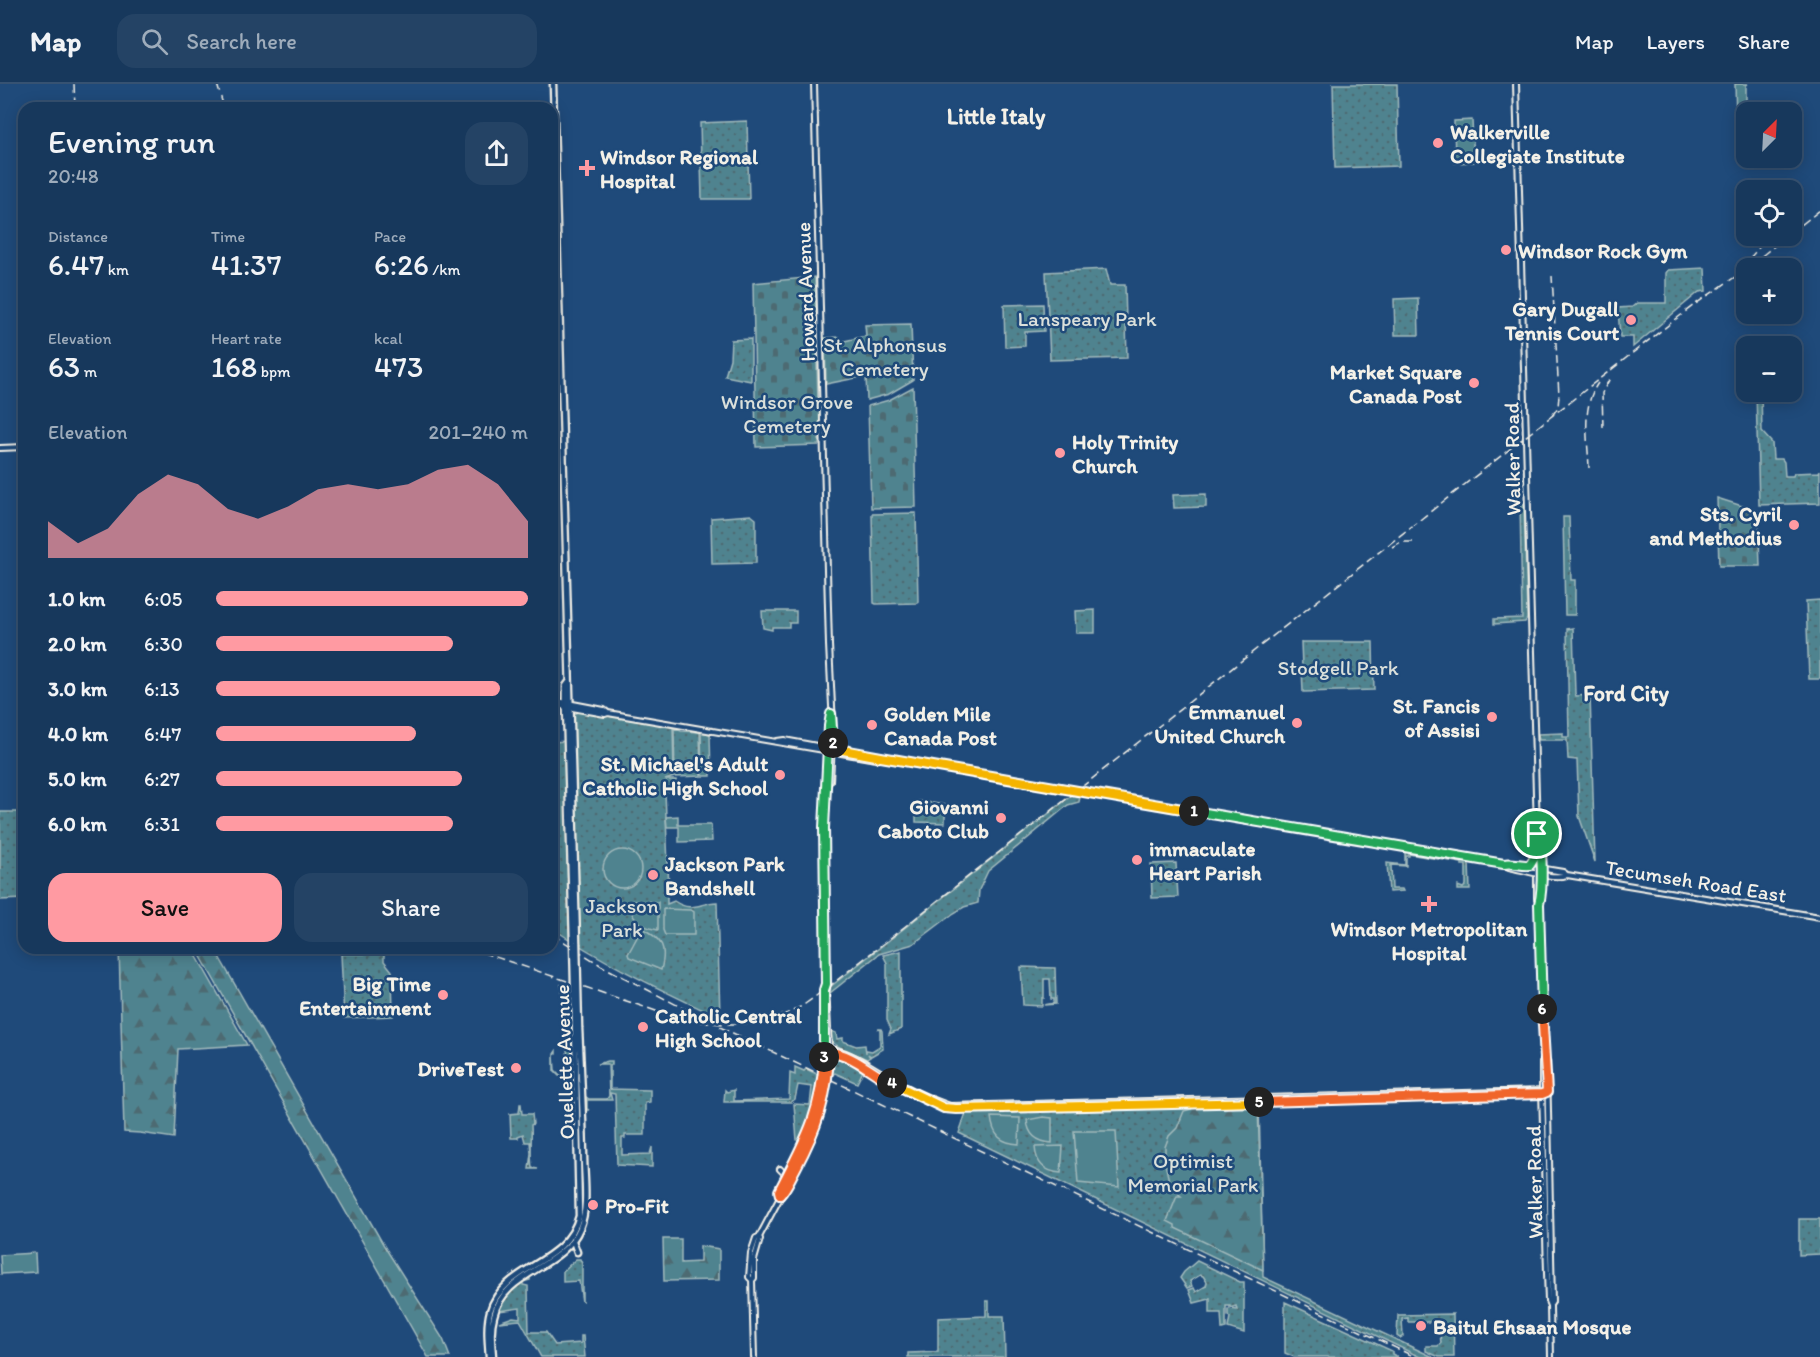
<!DOCTYPE html>
<html lang="en">
<head>
<meta charset="utf-8">
<style>
	body { margin:0; font-family:Itim,sans-serif; background:#244365; color:#f1f3f6; height:100vh; display:flex; flex-direction:column; font-size:22px; white-space:nowrap }
	* { box-sizing:border-box; margin:0 }
	p { font-size:20px; color:#9eacbb }
	.icon { flex:none; width:33px; height:33px; fill:none; stroke:currentColor; stroke-width:2; stroke-linecap:round; stroke-linejoin:round }
	.map { position:relative; flex:1; overflow:hidden }
	.drawer { position:absolute; left:18px; top:18px; width:540px; height:852px; display:flex; flex-direction:column; background:#17385c; border-radius:18px; box-shadow:0 3px 15px #0003,0 0 0 2px #365272 }
	.drawer>* { flex:none }
	.needle { width:39px; rotate:24deg }
	.buttons { position:absolute; left:1736px; top:18px; display:grid; gap:12px }
	.buttons a { display:grid; place-items:center; width:66px; height:66px; border-radius:12px; background:#17385c; box-shadow:0 3px 15px #0003,0 0 0 2px #365272; font-size:30px }
	.pin { position:absolute; display:grid; place-items:center; width:51px; height:51px; color:#fff; margin:-26px; border:3px solid #fff; border-radius:50%; box-shadow:0 2px 6px #0007 }
	.km { position:absolute; width:30px; height:30px; margin:-15px; border-radius:50%; background:#222; color:#fff; font-size:16px; line-height:30px; text-align:center }
	.round { display:grid; place-items:center; flex:none; width:63px; height:63px; border-radius:18px; background:#244365 }
	.headline { display:flex; align-items:center; justify-content:space-between; height:102px; padding:0 30px }
	h1 { font-size:33px; font-weight:600; line-height:45px }
	.stats { display:grid; grid-template-columns:repeat(3,1fr); gap:9px; height:102px; padding:6px 30px }
	.stats div { display:grid; align-content:center }
	.stats b { font-size:30px; font-weight:600 }
	.stats small { font-size:16px; font-weight:400 }
	.stats p { font-size:16px }
	.chart { height:168px; padding:12px 30px }
	.chart p { display:flex; justify-content:space-between }
	.chart svg { width:100%; height:108px; margin-top:6px; fill:#ff9aa2; opacity:.7 }
	.button { display:flex; gap:12px; margin-top:auto; padding:12px 30px }
	.button a { flex:1; height:69px; border-radius:18px; background:#ff9aa2; color:#111; font-size:24px; font-weight:600; line-height:69px; text-align:center }
	.button a+a { background:#244365; color:#f1f3f6 }
	ul { padding:0 30px; list-style:none; font-size:20px }
	li { display:grid; grid-template-columns:96px 72px 1fr; align-items:center; height:45px }
	li i { height:15px; border-radius:8px; background:#ff9aa2 }
	header { display:flex; align-items:center; gap:36px; box-sizing:border-box; height:84px; padding:0 30px; background:#17385c; border-bottom:2px solid #365272 }
	header strong { font-size:28px }
	nav { display:flex; gap:33px; margin-inline-start:auto; font-size:21px }
	.search { width:420px; height:54px; background:#244365; display:flex; align-items:center; gap:15px; box-sizing:border-box; padding:0 21px; border-radius:18px; color:#9eacbb; font-size:22px }
	.map>svg:first-child { display:block }
</style>
</head>
<body>
<header>
<strong>Map</strong>
<div class="search"><svg class="icon" aria-label="search" viewBox="0 0 24 24"><circle cx="10" cy="10" r="6"/><path d="M15 15l6 6"/></svg>Search here</div>
<nav><a>Map</a><a>Layers</a><a>Share</a></nav>
</header>
<div class="map">
<svg width="1820" height="1273" viewBox="0 0 1820 1273">
	<defs>
		<pattern id="green-dots" width="8" height="8" patternUnits="userSpaceOnUse" patternTransform="scale(1.5)"><rect width="8" height="8" fill="#4f838f"/><path d="M2 2h.1M6 6h.1" fill="none" stroke="#4d6b72" stroke-width="1.8" stroke-linecap="round"/></pattern>
		<pattern id="forest-firs" width="22" height="20" patternUnits="userSpaceOnUse" patternTransform="scale(1.5)"><rect width="22" height="20" fill="#4f838f"/><path d="M5 1l3.5 6h-7zM16 11l3.5 6h-7z" fill="#4d6b72"/></pattern>
		<pattern id="cemetery-stones" width="16" height="16" patternUnits="userSpaceOnUse" patternTransform="scale(1.5)"><rect width="16" height="16" fill="#4f838f"/><path d="M2 7V4a2 2 0 0 1 4 0v3zM10 15v-3a2 2 0 0 1 4 0v3z" fill="#4d6b72"/></pattern>
	</defs>
	<rect width="100%" height="100%" fill="#1f4a7a"/>
	<filter id="ink" filterUnits="userSpaceOnUse"><feTurbulence type="fractalNoise" baseFrequency=".0167" numOctaves="2"/><feDisplacementMap in="SourceGraphic" scale="12" xChannelSelector="R" yChannelSelector="G"/><feConvolveMatrix kernelMatrix="1 2 1 2 8 2 1 2 1" color-interpolation-filters="sRGB"/></filter>
	<g filter="url(#ink)">
		<path fill="url(#green-dots)" stroke="#a2babc" stroke-width="1.5" d="M1333 0H1397L1399 82 1335 84Z
			M747 37 749 115H702L700 39Z
			M1705 184 1706 207 1699 208 1633 263V253H1620L1618 224 1632 223 1637 219H1666V189L1668 186Z
			M1106 185 1110 201H1125L1127 274 1050 276 1046 188Z
			M1418 214 1419 251H1395L1394 215Z
			M1043 220 1044 247 1025 248V262L1005 263 1004 221Z
			M751 255V297L725 292 730 275 731 256Z
			M1756 308H1761L1762 348 1772 359 1773 375H1782L1784 378 1785 392H1793L1794 389 1819 388 1820 386V419L1759 421Z
			M1206 410V423L1174 424 1173 411Z
			M1520 417 1524 419 1527 535 1525 538 1494 540V535L1522 534Z
			M916 429 918 517 917 519 876 520 874 519 872 430Z
			M751 431 756 435V479L712 480 711 434Z
			M1563 433H1569L1571 496H1575V531H1565Z
			M1820 516V595H1809L1806 517Z
			M1095 526V549H1076L1075 527Z
			M762 527H796V539H789V543H772V546L763 544Z
			M1573 544 1575 609 1576 612 1590 611 1595 778 1579 732 1577 676 1568 675 1567 656H1539L1538 650 1563 649V653H1569L1567 545Z
			M1301 558H1373L1374 606 1303 608Z
			M579 627 673 643 674 693 665 696H676V707L665 708 669 807H667V820L674 817C692 829 699 819 717 818L720 934C662 906 605 880 552 844V658L567 657 575 736 574 631Z
			M674 644 681 647 700 648 701 692 675 693Z
			M701 648 710 650 711 692H702Z
			M1072 711 1080 713 1079 718 1068 721 988 787 979 806 978 819 964 823 954 829 913 860 879 870 830 909V903Z
			M918 717 945 721V739L916 738V718Z
			M0 728H24V815L0 816Z
			M1405 767 1469 779 1470 806H1458V802L1463 804 1466 801V781H1462V779L1409 770V772H1406V782L1391 781 1392 805H1402L1403 807 1389 808 1387 779 1405 781Z
			M1176 779 1178 813 1152 814 1151 780Z
			M901 867V945L889 950 891 945 887 936V879L883 871Z
			M341 870H384V877L392 887 393 932 344 934Z
			M1021 883 1055 884 1056 920 1044 921 1054 919V915H1051L1050 895H1044V914H1042V922L1023 921Z
			M561 901 572 905 573 984 570 991 559 992 554 987V970L556 967V970L554 971 555 986 560 991H567L568 988 566 932H563L565 925Z
			M878 945H881L882 947 883 965 871 972 868 970 870 973 867 975C857 970 839 965 832 958L831 947 836 949 837 955 843 954V957L856 962 865 961 866 969V966L872 967 880 962V946Z
			M835 971 847 974 864 985 857 999 835 989 832 991V973Z
			M608 977H612V981H610V1005L650 1006V1018L645 1019V1051H625V1054H622V1071L650 1070 652 1063V1083L617 1081 615 1010 610 1009 612 1016H587V1025L589 1026H586V1013L589 1015H607L609 1012 608 980H597Z
			M795 983 804 987 806 985 819 991 812 1030 800 1059 797 1056 794 1020 810 1021 812 1003 798 1001 795 1015 791 1018H724L725 1006 727 1008 734 1006V1017L789 1015 790 989 795 991Z
			M1259 1019 1263 1193 1433 1273H1420L959 1049 967 1026Z
			M520 1020H521L522 1030H532L533 1040 531 1041C532 1055 530 1070 532 1084L538 1085H529L531 1069 530 1058H525L523 1050 518 1052V1054H511L510 1030 519 1029Z
			M1799 1135H1820V1170L1799 1171Z
			M576 1175H580L582 1180V1218L579 1197 563 1198V1187Z
			M1197 1177 1240 1198H1244V1249L1228 1244 1230 1233 1228 1232V1225L1237 1226 1236 1222 1230 1224V1222H1226V1244L1222 1245 1221 1229H1210V1215L1194 1219 1189 1206 1194 1204 1196 1208 1206 1202 1207 1198 1203 1192 1200 1191 1190 1197 1192 1202 1187 1204 1180 1194 1184 1188Z
			M530 1192V1196L523 1198V1201L528 1202 529 1248H546L555 1261 581 1259V1252H583L585 1273H541L520 1236 499 1238 513 1233 520 1234V1224L498 1227C504 1210 515 1201 530 1192Z
			M986 1217H989V1232H1004L1005 1273H908V1269L938 1268V1234L986 1232Z
			M1285 1218 1392 1267V1270L1398 1273H1294L1285 1269Z
			M1453 1230 1454 1273H1439L1426 1267V1262H1438L1441 1259 1440 1250 1436 1248 1435 1238H1408V1234L1402 1235 1403 1252 1400 1254 1397 1252 1398 1231Z"/>
		<path fill="url(#forest-firs)" stroke="#a2babc" stroke-width="1.5" d="M1735 0H1748L1746 1V70H1737Z
			M119 864H192L247 961 178 965 174 1054 140 1049 124 1048Z
			M196 864H214L386 1165 443 1255 450 1273H428Z
			M1257 1020 1258 1021 1263 1186 1175 1144V1141L1167 1137 1177 1112H1181L1170 1102 1165 1079V1063L1169 1052 1177 1044 1184 1027 1191 1025V1022Z
			M663 1155H681V1179L700 1178V1162L719 1165V1196L664 1197Z"/>
		<path fill="url(#cemetery-stones)" stroke="#a2babc" stroke-width="1.5" d="M815 193 818 321 820 323 819 361 756 363 753 199Z
			M911 240 913 296 889 310 867 316 866 292 826 300 825 254 839 253 840 258 866 252 865 241Z
			M913 303 916 423 871 424 868 322 889 316Z
			M1717 414 1758 427 1760 482H1719Z"/>
		<path fill="#4f838f" stroke="#a2babc" stroke-width="1.5" d="M1472 36 1474 78 1455 79 1454 37Z
			M678 732V741H711L712 757 679 758V743H667L666 733Z
			M603 785a19 19 0 1 1 38 0a19 19 0 1 1-38 0Z
			M630 817 658 818V846C642 843 629 835 630 817Z
			M663 825 691 826 694 828V851H665L663 846Z
			M642 844C663 856 667 863 661 886L629 873 628 870Z
			M991 1033 1020 1034 1019 1060C1001 1059 993 1052 991 1033Z
			M1043 1033 1052 1034V1059C1038 1058 1028 1051 1027 1036Z
			M1074 1047H1116L1119 1103 1078 1099Z
			M1063 1062 1061 1089C1044 1088 1036 1079 1035 1063Z
			M35 1169 36 1188 1 1190 0 1171Z"/>
		<g fill="none" stroke-linecap="round" stroke-linejoin="round">
			<defs>
				<path id="secondary" d="M814 0 829 561 833 642 830 697 827 700
					M1516 0 1537 746V814L1539 817 1544 975 1542 979V1006L1547 1189 1548 1217 1550 1222 1551 1273
					M0 364 24 363
					M552 618 556 621 605 630 608 629 876 675 881 673
					M552 618 557 617 604 626 608 629
					M777 657 784 656 993 694 1504 780 1510 779 1563 788 1567 791 1820 833
					M1537 750C1544 766 1541 797 1541 814L1539 817
					M1505 780 1509 783C1524 786 1553 796 1567 791
					M824 964C849 966 866 980 887 992 906 1004 929 1015 950 1022L1544 1007
					M824 968C849 969 858 980 879 992 896 1003 936 1024 956 1025L1542 1010 1547 1008
					M1544 975 1547 979 1552 1218 1550 1221
					M780 1085 787 1092
					M780 1111 779 1107 810 1046 819 1017 823 983 825 901
					M752 1196 754 1194V1176L760 1155 759 1153
					M754 1273 752 1196 749 1193 751 1169 756 1154 759 1153 809 1059 819 1035 827 999 829 968 826 900 824 744 830 635"/>
				<path id="primary" d="M553 0 577 859
					M569 598 566 602V623L573 857
					M573 1157 577 1168
					M489 1273C488 1258 486 1241 490 1227 504 1180 566 1182 579 1132L575 943
					M493 1273C492 1259 490 1246 494 1232 504 1187 563 1185 580 1144 589 1123 584 1094 584 1071 583 1029 581 986 579 944"/>
			</defs>
			<use href="#secondary" stroke="#f4f1e8" stroke-width="8"/>
			<use href="#primary" stroke="#f4f1e8" stroke-width="9"/>
			<use href="#secondary" stroke="#1f4a7a" stroke-width="4"/>
			<use href="#primary" stroke="#1f4a7a" stroke-width="4.5"/>
			<path stroke="#f4f1e8" stroke-width="1.5" stroke-dasharray="9 4.5" stroke-linecap="butt" d="M74 0 75 24
				M217 0 224 24
				M1791 149 1820 126
				M1749 175 1769 152
				M1552 332 1558 323 1559 311 1552 192
				M1603 343 1602 309 1610 294
				M1589 384C1588 356 1581 323 1598 299
				M1392 463 1401 458H1413
				M552 850 602 882 698 932
				M469 864 665 930C710 943 763 947 805 920 812 915 820 909 827 904L1530 349 1694 221 1735 193 1787 152
				M720 943 1415 1273"/>
			<defs>
				<path id="primary-bridge" d="M573 857 575 943
					M577 859 579 944"/>
			</defs>
			<use href="#primary-bridge" stroke="#f4f1e8" stroke-width="9" stroke-linecap="butt"/>
			<use href="#primary-bridge" stroke="#1f4a7a" stroke-width="4.5"/>
		</g>
	</g>
	<g fill="none" stroke-linecap="round" stroke-linejoin="round" filter="url(#ink)">
		<defs>
			<path id="split-1" d="M1194 727 1504 780C1513 778 1521 782 1530 781L1536 771 1537 750"/>
			<path id="split-2" d="M833 659 832 664 881 673 1194 727"/>
			<path id="split-3" d="M824 973V906L826 900 824 744 829 642 831 630 833 659"/>
			<path id="split-4" d="M824 973C821 1031 804 1058 779 1107L780 1111C787 1104 791 1093 796 1084 817 1045 828 1013 829 968 854 970 870 989 892 999"/>
			<path id="split-5" d="M892 999 944 1024 956 1025 1259 1018"/>
			<path id="split-6" d="M1259 1018 1542 1010 1547 1008 1542 925"/>
			<path id="split-7" d="M1537 750C1543 763 1543 806 1539 820L1542 925"/>
		</defs>
		<use href="#split-1" stroke="#fff" stroke-width="12"/>
		<use href="#split-2" stroke="#fff" stroke-width="12"/>
		<use href="#split-3" stroke="#fff" stroke-width="12"/>
		<use href="#split-4" stroke="#fff" stroke-width="12"/>
		<use href="#split-5" stroke="#fff" stroke-width="12"/>
		<use href="#split-6" stroke="#fff" stroke-width="12"/>
		<use href="#split-7" stroke="#fff" stroke-width="12"/>
		<use href="#split-1" stroke="#22a559" stroke-width="8"/>
		<use href="#split-2" stroke="#f5b400" stroke-width="8"/>
		<use href="#split-3" stroke="#22a559" stroke-width="8"/>
		<use href="#split-4" stroke="#f0652b" stroke-width="8"/>
		<use href="#split-5" stroke="#f5b400" stroke-width="8"/>
		<use href="#split-6" stroke="#f0652b" stroke-width="8"/>
		<use href="#split-7" stroke="#22a559" stroke-width="8"/>
	</g>
	<g fill="#ff9aa2" stroke="#1f4a7a" stroke-width="2">
		<circle cx="1438" cy="59" r="6"/>
		<path d="M584 75h6v6h6v6h-6v6h-6v-6h-6v-6h6z"/>
		<circle cx="1506" cy="166" r="6"/>
		<circle cx="1631" cy="236" r="6"/>
		<circle cx="1474" cy="299" r="6"/>
		<circle cx="1060" cy="369" r="6"/>
		<circle cx="1794" cy="441" r="6"/>
		<circle cx="1492" cy="633" r="6"/>
		<circle cx="1297" cy="639" r="6"/>
		<circle cx="872" cy="641" r="6"/>
		<circle cx="780" cy="691" r="6"/>
		<circle cx="1001" cy="734" r="6"/>
		<circle cx="1137" cy="776" r="6"/>
		<circle cx="653" cy="791" r="6"/>
		<path d="M1426 811h6v6h6v6h-6v6h-6v-6h-6v-6h6z"/>
		<circle cx="443" cy="911" r="6"/>
		<circle cx="643" cy="943" r="6"/>
		<circle cx="516" cy="984" r="6"/>
		<circle cx="593" cy="1121" r="6"/>
		<circle cx="1421" cy="1242" r="6"/>
	</g>
	<g text-anchor="middle" dominant-baseline="central" stroke-width="5" stroke-linejoin="round" paint-order="stroke">
		<g font-size="21" font-weight="bold" fill="#f4f1e8" stroke="#1f4a7a" text-anchor="start">
			<text x="1450" y="47">Walkerville<tspan x="1450" dy="24">Collegiate Institute</tspan></text>
			<text x="600" y="72">Windsor Regional<tspan x="600" dy="24">Hospital</tspan></text>
			<text x="1518" y="166">Windsor Rock Gym</text>
			<text x="1619" y="224" text-anchor="end">Gary Dugall<tspan x="1619" dy="24">Tennis Court</tspan></text>
			<text x="1462" y="287" text-anchor="end">Market Square<tspan x="1462" dy="24">Canada Post</tspan></text>
			<text x="1072" y="357">Holy Trinity<tspan x="1072" dy="24">Church</tspan></text>
			<text x="1782" y="429" text-anchor="end">Sts. Cyril<tspan x="1782" dy="24">and Methodius</tspan></text>
			<text x="1480" y="621" text-anchor="end">St. Fancis<tspan x="1480" dy="24">of Assisi</tspan></text>
			<text x="1285" y="627" text-anchor="end">Emmanuel<tspan x="1285" dy="24">United Church</tspan></text>
			<text x="884" y="629">Golden Mile<tspan x="884" dy="24">Canada Post</tspan></text>
			<text x="768" y="679" text-anchor="end">St. Michael's Adult<tspan x="768" dy="24">Catholic High School</tspan></text>
			<text x="989" y="722" text-anchor="end">Giovanni<tspan x="989" dy="24">Caboto Club</tspan></text>
			<text x="1149" y="764">immaculate<tspan x="1149" dy="24">Heart Parish</tspan></text>
			<text x="665" y="779">Jackson Park<tspan x="665" dy="24">Bandshell</tspan></text>
			<text x="1429" y="844" text-anchor="middle">Windsor Metropolitan<tspan x="1429" dy="24">Hospital</tspan></text>
			<text x="431" y="899" text-anchor="end">Big Time<tspan x="431" dy="24">Entertainment</tspan></text>
			<text x="655" y="931">Catholic Central<tspan x="655" dy="24">High School</tspan></text>
			<text x="504" y="984" text-anchor="end">DriveTest</text>
			<text x="605" y="1121">Pro-Fit</text>
			<text x="1433" y="1242">Baitul Ehsaan Mosque</text>
		</g>
		<g font-size="21" fill="#f4f1e8" stroke="#1f4a7a">
			<text transform="translate(805 208) rotate(-92)">Howard Avenue</text>
			<text transform="translate(1512 375) rotate(-91)">Walker Road</text>
			<text transform="translate(1696 797) rotate(9)">Tecumseh Road East</text>
			<text transform="translate(564 978) rotate(-92)">Ouellette Avenue</text>
			<text transform="translate(1534 1098) rotate(-91)">Walker Road</text>
		</g>
		<g font-size="21" fill="#dbe0db" stroke="#1f4a7a">
			<text x="1087" y="234">Lanspeary Park</text>
			<text x="885" y="260">St. Alphonsus<tspan x="885" dy="24">Cemetery</tspan></text>
			<text x="787" y="317">Windsor Grove<tspan x="787" dy="24">Cemetery</tspan></text>
			<text x="1338" y="583">Stodgell Park</text>
			<text x="622" y="821">Jackson<tspan x="622" dy="24">Park</tspan></text>
			<text x="1193" y="1076">Optimist<tspan x="1193" dy="24">Memorial Park</tspan></text>
		</g>
		<g font-size="22" font-weight="bold" fill="#f4f1e8" stroke="#1f4a7a">
			<text x="996" y="32">Little Italy</text>
			<text x="1626" y="609">Ford City</text>
		</g>
	</g>
</svg>
<div class="buttons">
<a><svg class="needle" viewBox="-14 -14 28 28"><path d="M0-13l5 13h-10z" fill="#e53935"/><path d="M0 13l5-13h-10z" fill="#9eacbb"/></svg></a>
<a><svg class="icon" aria-label="locate" viewBox="0 0 24 24"><circle cx="12" cy="12" r="6"/><path d="M12 2v4M12 18v4M2 12h4M18 12h4"/></svg></a>
<a>+</a>
<a>−</a>
</div>
<div class="pin" style="left:1537px;top:750px;background:#1e9e55"><svg class="icon" aria-label="arrive" viewBox="0 0 24 24"><path d="M6 21V4h12l-3 4 3 4H6"/></svg></div>
<b class="km" style="left:1194px;top:727px">1</b>
<b class="km" style="left:833px;top:659px">2</b>
<b class="km" style="left:824px;top:973px">3</b>
<b class="km" style="left:892px;top:999px">4</b>
<b class="km" style="left:1259px;top:1018px">5</b>
<b class="km" style="left:1542px;top:925px">6</b>
<section class="drawer">
<div class="headline"><div><h1>Evening run</h1><p>20:48</p></div><a class="round"><svg class="icon" aria-label="share" viewBox="0 0 24 24"><path d="M12 15V3M7 8l5-5 5 5M5 13v7h14v-7"/></svg></a></div>
<div class="stats">
<div><p>Distance</p><b>6.47<small> km</small></b></div>
<div><p>Time</p><b>41:37</b></div>
<div><p>Pace</p><b>6:26<small> /km</small></b></div>
</div>
<div class="stats">
<div><p>Elevation</p><b>63<small> m</small></b></div>
<div><p>Heart rate</p><b>168<small> bpm</small></b></div>
<div><p>kcal</p><b>473</b></div>
</div>
<div class="chart"><p><span>Elevation</span>201–240 m</p>
<svg viewBox="0 0 160 44" preserveAspectRatio="none"><path d="M0 44V29L10 38L20 32L30 18L40 10L50 14L60 24L70 28L80 23L90 16L100 14L110 16L120 14L130 8L140 6L150 14L160 29V44z"/></svg>
</div>
<ul>
<li><b>1.0 km</b>6:05<i style="width:100%"></i></li>
<li><b>2.0 km</b>6:30<i style="width:76%"></i></li>
<li><b>3.0 km</b>6:13<i style="width:91%"></i></li>
<li><b>4.0 km</b>6:47<i style="width:64%"></i></li>
<li><b>5.0 km</b>6:27<i style="width:79%"></i></li>
<li><b>6.0 km</b>6:31<i style="width:76%"></i></li>
</ul>
<div class="button"><a>Save</a><a>Share</a></div>
</section>
</div>
</body>
</html>
